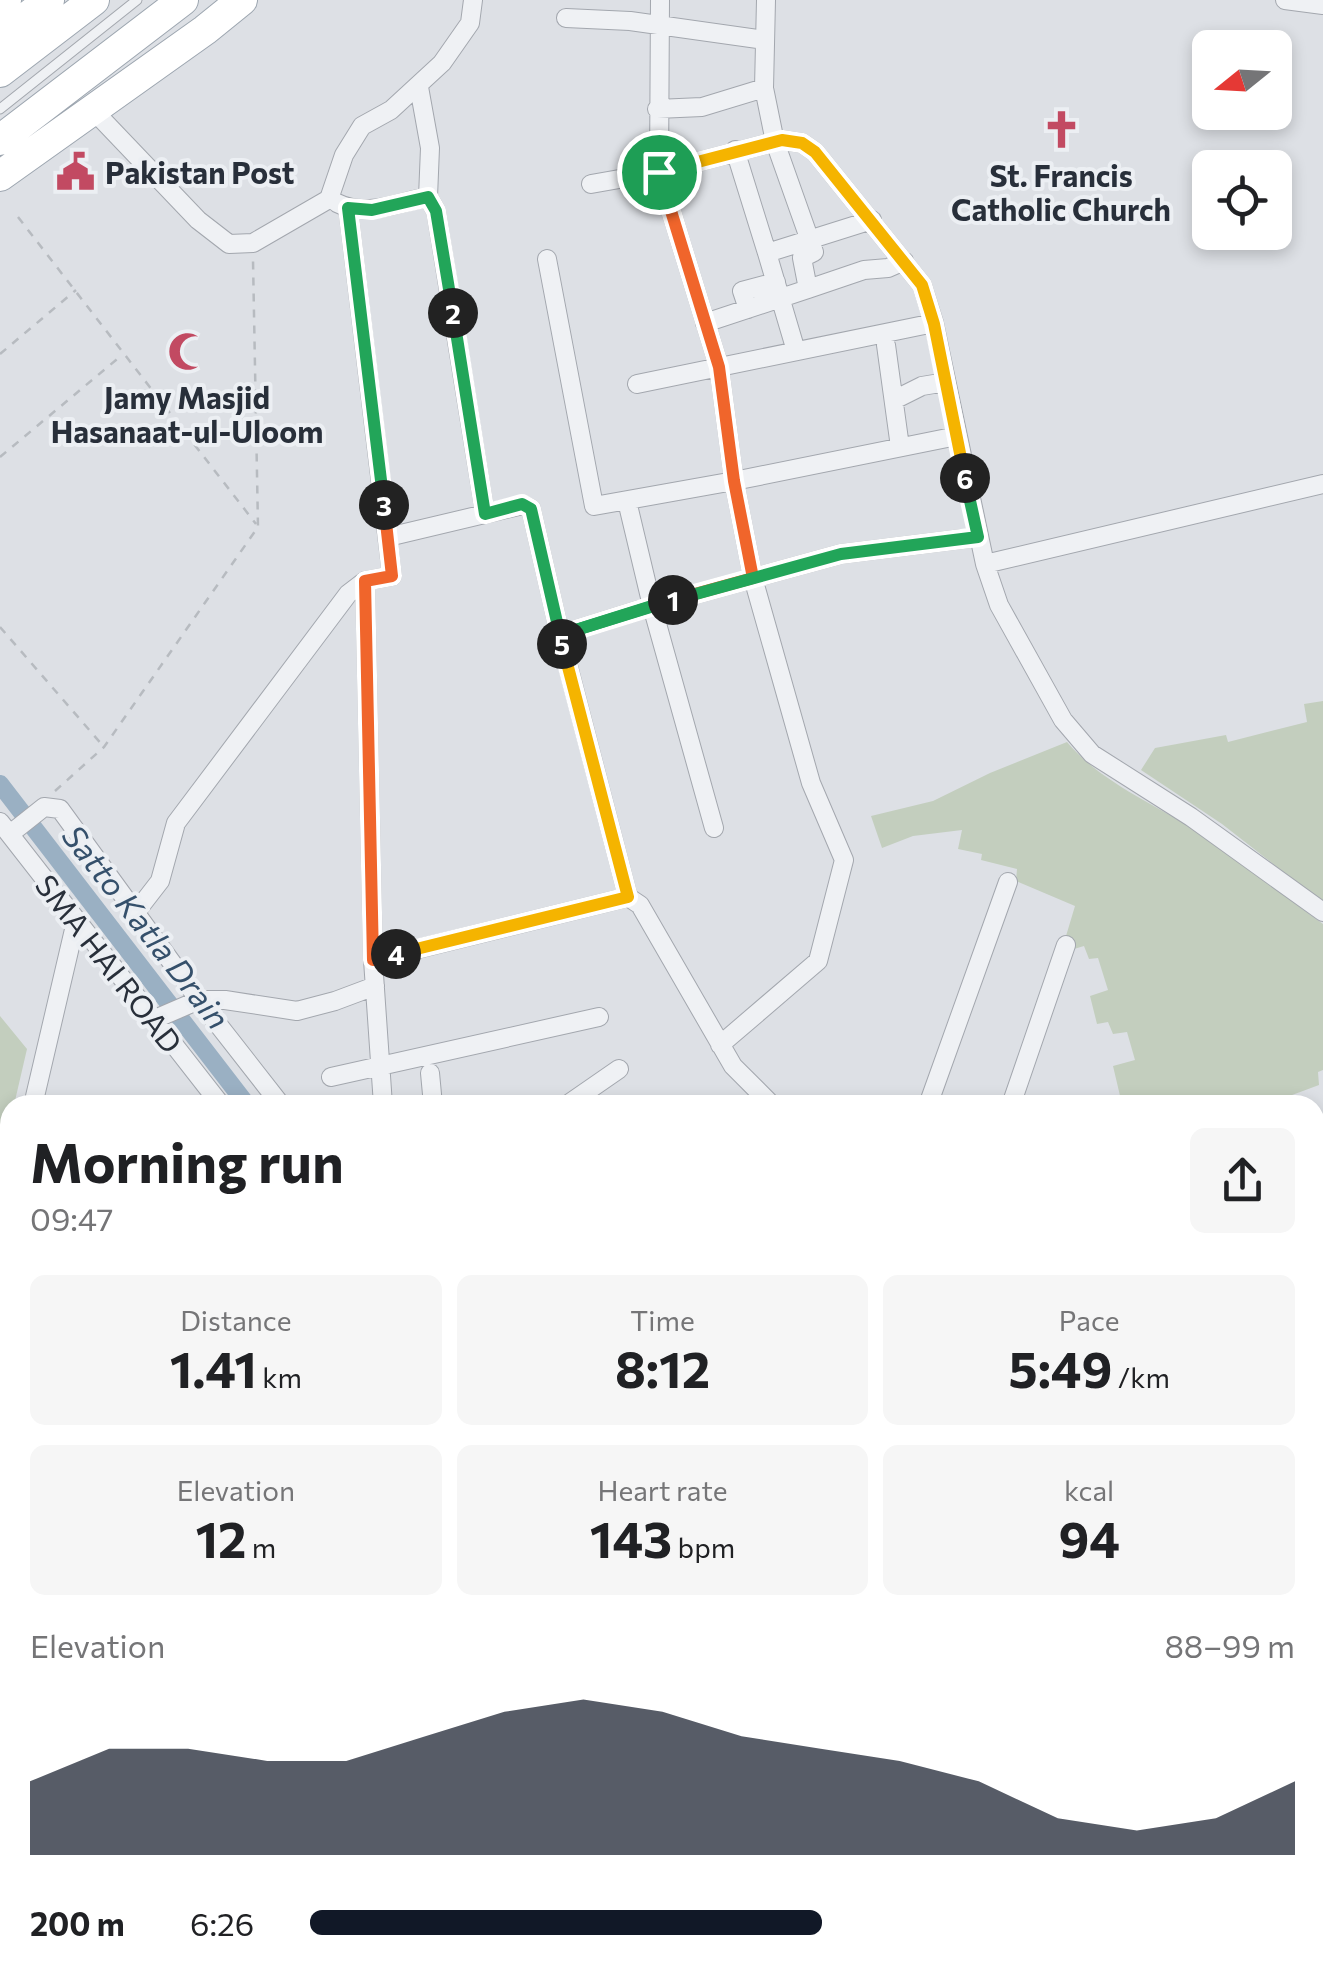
<!DOCTYPE html>
<html lang="en">
<head>
<meta charset="utf-8">
<style>
	body { margin:0; font-family:Commissioner,sans-serif; background:#f6f6f6; color:#202124; height:100vh; display:flex; flex-direction:column; font-size:38px; white-space:nowrap }
	* { box-sizing:border-box; margin:0 }
	p { font-size:32px; color:#757577 }
	.icon { flex:none; width:55px; height:55px; fill:none; stroke:currentColor; stroke-width:2; stroke-linecap:round; stroke-linejoin:round }
	.map { position:relative; flex:1; overflow:hidden }
	.sheet { position:absolute; left:0px; top:1095px; width:1325px; height:888px; display:flex; flex-direction:column; background:#fff; border-radius:30px 30px 0 0; box-shadow:0 5px 15px #0003 }
	.sheet>* { flex:none }
	.needle { width:65px; rotate:252deg }
	.controls { position:absolute; left:1192px; top:30px; display:grid; gap:20px }
	.controls a { display:grid; place-items:center; width:100px; height:100px; border-radius:15px; background:#fff; box-shadow:0 5px 15px #0003; font-size:50px }
	.pin { position:absolute; display:grid; place-items:center; width:85px; height:85px; color:#fff; margin:-42px; border:5px solid #fff; border-radius:50%; box-shadow:0 2px 10px #0007 }
	.km { position:absolute; width:50px; height:50px; margin:-25px; border-radius:50%; background:#222; color:#fff; font-size:28px; line-height:50px; text-align:center }
	.round { display:grid; place-items:center; flex:none; width:105px; height:105px; border-radius:15px; background:#f6f6f6 }
	.overview { display:flex; align-items:center; justify-content:space-between; height:170px; padding:0 30px }
	h1 { font-size:55px; font-weight:700; line-height:75px }
	.metrics { display:grid; grid-template-columns:repeat(3,1fr); gap:15px; height:170px; padding:10px 30px }
	.metrics div { display:grid; align-content:center; border-radius:15px; background:#f6f6f6; text-align:center }
	.metrics b { font-size:50px; font-weight:700 }
	.metrics small { font-size:28px; font-weight:400 }
	.metrics p { font-size:28px }
	.chart { height:280px; padding:20px 30px }
	.chart p { display:flex; justify-content:space-between }
	.chart svg { width:100%; height:180px; margin-top:10px; fill:#111827; opacity:.7 }
	ul { padding:0 30px; list-style:none; font-size:32px }
	li { display:grid; grid-template-columns:160px 120px 1fr; align-items:center; height:75px }
	li i { height:25px; border-radius:12px; background:#111827 }
	.map>svg:first-child { display:block }
</style>
</head>
<body>
<div class="map">
<svg width="1323" height="1982" viewBox="0 0 1323 1982">
	<rect width="100%" height="100%" fill="#dde0e5"/>
	<path fill="#c3cebe" d="M1323 701V903L1222 824 1141 770 1155 748 1226 735 1228 742 1307 722 1304 704Z
		M1067 742C1104 785 1156 804 1203 835 1244 862 1282 895 1323 924V1070L1318 1072 1319 1085 1265 1105H1156L1153 1095 1121 1100 1113 1066 1135 1060 1127 1032 1113 1034 1108 1022 1097 1024 1090 996 1108 990 1098 958 1089 959 1084 946 1074 949 1066 936 1075 906 1016 881 1017 869 981 860 982 854 958 849 962 830 913 836 882 848 871 816 933 801 990 773Z
		M0 1016 27 1049 14 1105H10V1123L0 1159Z"/>
	<g fill="none" stroke-linecap="round" stroke-linejoin="round">
		<path stroke="#9ab0c3" stroke-width="18" d="M0 784 247 1105
			M1061 1972 1071 1982"/>
		<defs>
			<path id="lane" d="M0 109 137 0"/>
			<path id="street" d="M660 0 659 172 719 367 734 481 753 578 811 783 844 860 818 961 720 1045
				M766 0 764 88 775 142 814 252 802 258 808 289 864 270 888 268 904 261
				M1285 0 1323 5
				M566 18 630 21 765 40
				M657 109 702 107 764 88
				M93 110 198 220 229 244 253 243 329 199 344 155 362 126 391 110 442 63 470 23 473 0
				M735 150 767 253 872 220
				M591 184 659 172 782 140 802 143 815 152 922 285 934 323 985 564 999 605 1063 720 1092 754 1191 817 1323 912
				M428 197 436 211 485 514
				M337 203C366 218 398 202 428 197L430 148 419 87
				M767 253 796 351
				M547 259 594 506 734 481 957 436
				M748 309 742 291 776 282
				M705 323 808 289
				M886 345 900 447
				M637 384 934 323
				M894 400 922 386 946 382
				M627 501 652 606 714 828
				M388 537 523 505 531 509 560 635 628 897 640 905 733 1066 772 1105
				M985 564 1323 484
				M365 581 373 960 383 1105
				M560 635 652 606 841 554 978 537
				M0 822 221 1105
				M10 834 44 807 60 809 199 1000 281 1105
				M136 912 160 881 176 823 348 594 365 581 392 576 348 208
				M373 960 628 897
				M155 1019 199 1000H225L297 1011 335 1001 375 986
				M430 1073 433 1105
				M331 1077 599 1017
				M33 1105 76 921
				M567 1105 619 1069
				M928 1105 1008 882
				M1011 1105 1066 945
				M1315 1128 1323 1125
				M1315 1181 1323 1172
				M0 1246 10 1204
				M1315 1365 1323 1356
				M0 1385 10 1386
				M1315 1396 1323 1395
				M0 1521 10 1522
				M1315 1734 1323 1740
				M1315 1785 1323 1776
				M0 1902H10
				M548 1972 557 1982
				M673 1972 683 1982
				M817 1972 827 1982
				M1019 1972 1030 1982
				M1099 1972 1109 1982
				M1275 1972 1285 1982
				M122 1982 129 1972
				M509 1982 517 1972
				M1303 1982 1312 1972"/>
			<path id="primary" d="M0 5 6 0
				M0 38 49 0
				M0 72 94 0
				M0 140 183 0
				M0 176 205 30 242 0"/>
		</defs>
		<use href="#lane" stroke="#a3a7ae" stroke-width="11"/>
		<use href="#street" stroke="#a3a7ae" stroke-width="20"/>
		<use href="#primary" stroke="#9da6b0" stroke-width="32"/>
		<path stroke="#b7bbc0" stroke-width="2.5" stroke-dasharray="8 8" stroke-linecap="butt" d="M18 217 256 524
			M0 354 76 290
			M0 457 122 355
			M0 627 104 747
			M55 791 104 747 258 527 253 260"/>
		<use href="#lane" stroke="#eff1f4" stroke-width="9"/>
		<use href="#street" stroke="#eff1f4" stroke-width="18"/>
		<use href="#primary" stroke="#fff" stroke-width="30"/>
	</g>
	<g fill="none" stroke-linecap="round" stroke-linejoin="round">
		<defs>
			<path id="split-1" d="M659 172 719 367 734 481 753 578 673 600"/>
			<path id="split-2" d="M453 313 485 514 522 504 531 509 560 635 673 600"/>
			<path id="split-3" d="M384 505 348 208 372 210 428 197 436 211 453 313"/>
			<path id="split-4" d="M384 505 392 576 365 581 373 960 396 954"/>
			<path id="split-5" d="M396 954 628 897 562 644"/>
			<path id="split-6" d="M562 644 560 635 652 606 841 554 978 537 965 478"/>
			<path id="split-7" d="M659 172 782 140 802 143 815 152 922 285 934 324 965 478"/>
		</defs>
		<use href="#split-1" stroke="#fff" stroke-width="20"/>
		<use href="#split-2" stroke="#fff" stroke-width="20"/>
		<use href="#split-3" stroke="#fff" stroke-width="20"/>
		<use href="#split-4" stroke="#fff" stroke-width="20"/>
		<use href="#split-5" stroke="#fff" stroke-width="20"/>
		<use href="#split-6" stroke="#fff" stroke-width="20"/>
		<use href="#split-7" stroke="#fff" stroke-width="20"/>
		<use href="#split-1" stroke="#f0652b" stroke-width="12"/>
		<use href="#split-2" stroke="#22a559" stroke-width="12"/>
		<use href="#split-3" stroke="#22a559" stroke-width="12"/>
		<use href="#split-4" stroke="#f0652b" stroke-width="12"/>
		<use href="#split-5" stroke="#f5b400" stroke-width="12"/>
		<use href="#split-6" stroke="#22a559" stroke-width="12"/>
		<use href="#split-7" stroke="#f5b400" stroke-width="12"/>
	</g>
	<defs>
		<symbol id="church-bare" viewBox="-9 -9 18 18"><path d="M-1.2-6h2.4v3.5h3.3v2.4h-3.3V6h-2.4V-.1h-3.3v-2.4h3.3Z" fill="#c24a62" stroke="#eceff3" stroke-width="2.5" paint-order="stroke"/></symbol>
		<symbol id="civic-bare" viewBox="-9 -9 18 18"><path d="M-.6-6.5H3V-4.5H.6V-3L4-1V1h2V6H-6V1h2V-1L-.6-3ZM-1.2 2.5V6h2.4V2.5Z" fill="#c24a62" stroke="#eceff3" stroke-width="2.5" paint-order="stroke"/></symbol>
		<symbol id="mosque-bare" viewBox="-9 -9 18 18"><path d="M3.5-4.9A6 6 0 1 0 3.5 4.9A5 5 0 1 1 3.5-4.9Z" fill="#c24a62" stroke="#eceff3" stroke-width="2.5" paint-order="stroke"/></symbol>
	</defs>
	<g fill-rule="evenodd">
		<use href="#church-bare" x="1034" y="102" width="55" height="55"/>
		<use href="#civic-bare" x="48" y="144" width="55" height="55"/>
		<use href="#mosque-bare" x="160" y="324" width="55" height="55"/>
	</g>
	<g text-anchor="middle" dominant-baseline="central" stroke-width="8" stroke-linejoin="round" paint-order="stroke">
		<g font-size="30" font-weight="bold" fill="#282f3a" stroke="#eceff3">
			<text x="105" y="171" text-anchor="start">Pakistan Post</text>
			<text x="1061" y="174">St. Francis<tspan x="1061" dy="34">Catholic Church</tspan></text>
			<text x="187" y="396">Jamy Masjid<tspan x="187" dy="34">Hasanaat-ul-Uloom</tspan></text>
		</g>
		<g font-size="30" fill="#282f3a" stroke="#eceff3">
			<text transform="translate(110 963) rotate(52)">SMA HAI ROAD</text>
		</g>
		<g font-size="32" font-style="italic" fill="#35506b" stroke="#eceff3">
			<text transform="translate(147 926) rotate(52)">Satto Katla Drain</text>
		</g>
	</g>
</svg>
<div class="controls">
<a><svg class="needle" viewBox="-14 -14 28 28"><path d="M0-13l5 13h-10z" fill="#e53935"/><path d="M0 13l5-13h-10z" fill="#757577"/></svg></a>
<a><svg class="icon" aria-label="locate" viewBox="0 0 24 24"><circle cx="12" cy="12" r="6"/><path d="M12 2v4M12 18v4M2 12h4M18 12h4"/></svg></a>
</div>
<div class="pin" style="left:659px;top:172px;background:#1e9e55"><svg class="icon" aria-label="arrive" viewBox="0 0 24 24"><path d="M6 21V4h12l-3 4 3 4H6"/></svg></div>
<b class="km" style="left:673px;top:600px">1</b>
<b class="km" style="left:453px;top:313px">2</b>
<b class="km" style="left:384px;top:505px">3</b>
<b class="km" style="left:396px;top:954px">4</b>
<b class="km" style="left:562px;top:644px">5</b>
<b class="km" style="left:965px;top:478px">6</b>
<section class="sheet">
<div class="overview"><div><h1>Morning run</h1><p>09:47</p></div><a class="round"><svg class="icon" aria-label="share" viewBox="0 0 24 24"><path d="M12 15V3M7 8l5-5 5 5M5 13v7h14v-7"/></svg></a></div>
<div class="metrics">
<div><p>Distance</p><b>1.41<small> km</small></b></div>
<div><p>Time</p><b>8:12</b></div>
<div><p>Pace</p><b>5:49<small> /km</small></b></div>
</div>
<div class="metrics">
<div><p>Elevation</p><b>12<small> m</small></b></div>
<div><p>Heart rate</p><b>143<small> bpm</small></b></div>
<div><p>kcal</p><b>94</b></div>
</div>
<div class="chart"><p><span>Elevation</span>88–99 m</p>
<svg viewBox="0 0 160 44" preserveAspectRatio="none"><path d="M0 44V26L10 18L20 18L30 21L40 21L50 15L60 9L70 6L80 9L90 15L100 18L110 21L120 26L130 35L140 38L150 35L160 26V44z"/></svg>
</div>
<ul>
<li><b>200 m</b>6:26<i style="width:52%"></i></li>
</ul>
</section>
</div>
</body>
</html>
